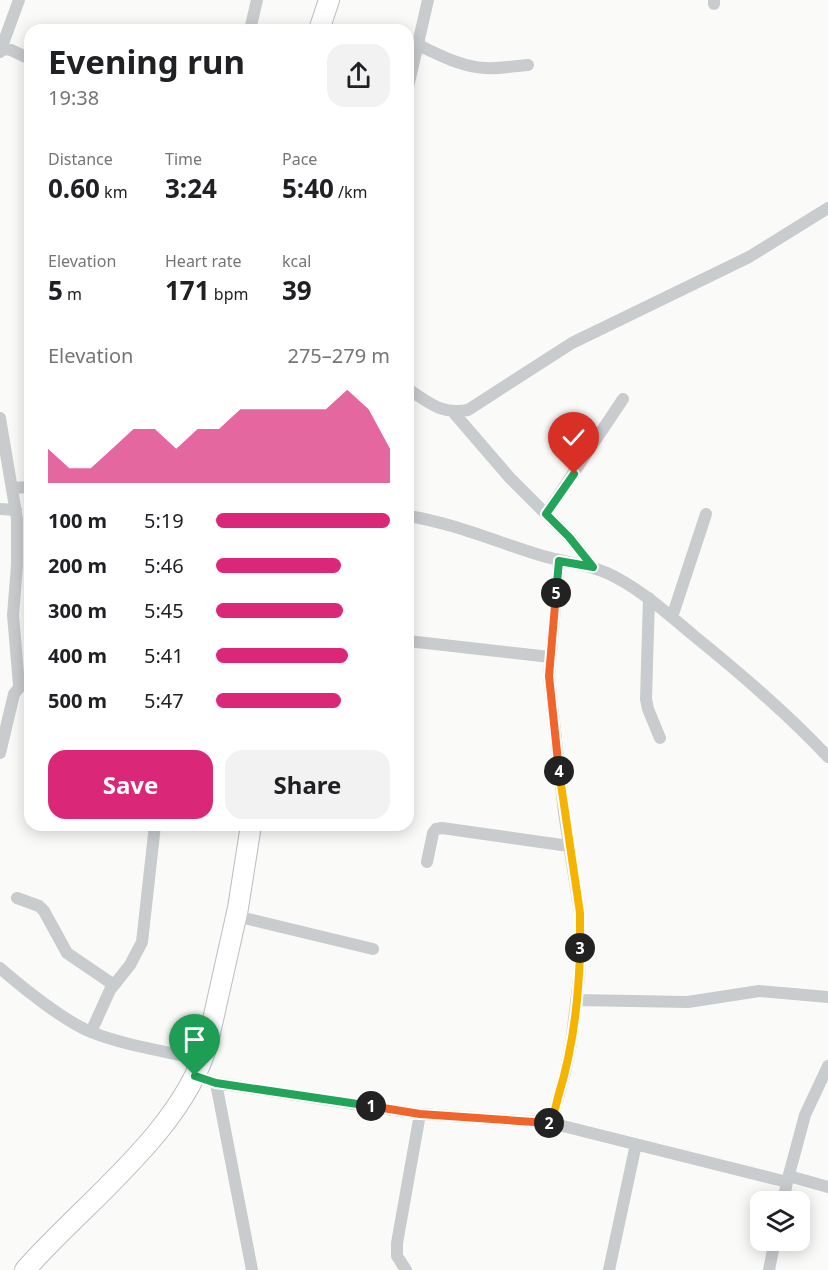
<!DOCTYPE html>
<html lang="en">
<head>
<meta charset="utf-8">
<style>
	body { margin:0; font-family:"Noto Sans",sans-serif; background:#f2f2f2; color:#202124; height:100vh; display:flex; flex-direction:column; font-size:22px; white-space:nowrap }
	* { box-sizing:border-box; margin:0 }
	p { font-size:20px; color:#757577 }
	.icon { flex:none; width:33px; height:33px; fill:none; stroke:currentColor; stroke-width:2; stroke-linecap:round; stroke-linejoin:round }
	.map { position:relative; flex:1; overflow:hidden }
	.panel { position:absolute; left:24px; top:24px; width:390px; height:807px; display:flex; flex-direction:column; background:#fff; border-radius:18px; box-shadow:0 3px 15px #0003 }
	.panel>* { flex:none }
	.buttons { position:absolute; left:750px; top:1191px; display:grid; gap:12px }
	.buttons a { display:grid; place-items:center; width:60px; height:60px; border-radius:12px; background:#fff; box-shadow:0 3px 15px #0003; font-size:30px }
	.pin { position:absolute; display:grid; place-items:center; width:51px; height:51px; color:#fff; margin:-62px -26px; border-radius:50% 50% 50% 0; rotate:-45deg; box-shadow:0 0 6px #0007 }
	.pin .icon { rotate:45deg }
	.km { position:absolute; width:30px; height:30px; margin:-15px; border-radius:50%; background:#222; color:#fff; font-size:16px; line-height:30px; text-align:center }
	.round { display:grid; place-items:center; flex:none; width:63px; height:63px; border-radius:18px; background:#f2f2f2 }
	.headline { display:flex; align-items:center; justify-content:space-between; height:102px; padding:0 24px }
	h1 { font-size:33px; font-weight:700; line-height:45px }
	.figures { display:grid; grid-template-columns:repeat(3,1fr); gap:9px; height:102px; padding:6px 24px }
	.figures div { display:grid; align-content:center }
	.figures b { font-size:26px; font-weight:700 }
	.figures small { font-size:16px; font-weight:400 }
	.figures p { font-size:16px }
	.chart { height:168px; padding:12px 24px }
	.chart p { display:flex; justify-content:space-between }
	.chart svg { width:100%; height:108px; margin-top:6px; fill:#db2777; opacity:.7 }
	.cta { display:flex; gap:12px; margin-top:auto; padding:12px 24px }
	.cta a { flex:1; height:69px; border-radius:18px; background:#db2777; color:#fff; font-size:24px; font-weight:700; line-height:69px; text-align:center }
	.cta a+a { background:#f2f2f2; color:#202124 }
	ul { padding:0 24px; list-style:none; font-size:20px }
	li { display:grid; grid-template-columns:96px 72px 1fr; align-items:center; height:45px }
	li i { height:15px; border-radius:8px; background:#db2777 }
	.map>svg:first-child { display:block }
</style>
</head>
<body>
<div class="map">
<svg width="828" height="1270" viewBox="0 0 828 1270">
	<rect width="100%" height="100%" fill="#fafaf8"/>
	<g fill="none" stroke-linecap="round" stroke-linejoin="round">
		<defs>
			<path id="primary" d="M319 30 329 0
				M25 1270C84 1203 184 1130 208 1042L238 908 251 825"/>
		</defs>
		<use href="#primary" stroke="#b8bec2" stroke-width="22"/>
		<path stroke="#c8cccf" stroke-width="12" d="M714 4V0
			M250 30 257 0
			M418 45C440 55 461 67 485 68 499 69 514 66 528 65
			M0 48 11 50 30 59
			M0 52 19 0
			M408 87 428 0
			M408 389C430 403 441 415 468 410L572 343 749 257 828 208
			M454 413 510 478 569 537 593 567
			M0 418 17 519V565L13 615 19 685
			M13 488 30 487
			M0 509 16 510
			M546 514 623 399
			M408 516C454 523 499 543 543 556 568 563 594 565 617 578 645 593 669 615 693 635 740 673 787 713 828 757
			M649 598 646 699 648 709 660 738
			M672 617 706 514
			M408 641 550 657
			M0 753 14 694 30 674
			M427 862 433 833 436 829 442 828 569 846
			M17 898 39 906 44 911 67 953 114 985
			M236 916 373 949
			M0 968C23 988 64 1021 91 1032 126 1046 166 1051 203 1060
			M576 1000 688 1002 759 991 828 997
			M91 1032 110 990 130 965 142 942 155 825
			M195 1076 216 1083 420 1114 551 1123 787 1182 783 1202
			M216 1083 252 1270
			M551 1123 565 1073 571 1044 579 978 580 944V913L564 813 549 676 559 561
			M789 1176 828 1187
			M787 1182 805 1115 828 1066
			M406 1270 397 1256V1243L420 1114
			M609 1270 636 1144
			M769 1270 775 1240"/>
		<use href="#primary" stroke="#fff" stroke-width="20"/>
	</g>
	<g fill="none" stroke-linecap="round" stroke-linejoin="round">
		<defs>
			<path id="split-1" d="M195 1076 216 1083 371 1106"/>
			<path id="split-2" d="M371 1106 420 1114 549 1123"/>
			<path id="split-3" d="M549 1123C554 1116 556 1106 558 1097 573 1049 579 998 580 948"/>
			<path id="split-4" d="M559 771 580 913V948"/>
			<path id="split-5" d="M556 593 549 676 559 771"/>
			<path id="split-6" d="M556 593 559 561 593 567 569 537 546 514 574 474"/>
		</defs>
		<use href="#split-1" stroke="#fff" stroke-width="12"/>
		<use href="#split-2" stroke="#fff" stroke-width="12"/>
		<use href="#split-3" stroke="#fff" stroke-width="12"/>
		<use href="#split-4" stroke="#fff" stroke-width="12"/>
		<use href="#split-5" stroke="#fff" stroke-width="12"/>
		<use href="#split-6" stroke="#fff" stroke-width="12"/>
		<use href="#split-1" stroke="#22a559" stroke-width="8"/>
		<use href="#split-2" stroke="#f0652b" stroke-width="8"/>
		<use href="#split-3" stroke="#f5b400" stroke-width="8"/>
		<use href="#split-4" stroke="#f5b400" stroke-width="8"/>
		<use href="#split-5" stroke="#f0652b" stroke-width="8"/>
		<use href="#split-6" stroke="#22a559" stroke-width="8"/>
	</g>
</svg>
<div class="buttons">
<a><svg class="icon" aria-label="layers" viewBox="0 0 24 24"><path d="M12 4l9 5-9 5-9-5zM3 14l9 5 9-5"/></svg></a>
</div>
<div class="pin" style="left:195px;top:1076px;background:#1e9e55"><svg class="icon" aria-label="arrive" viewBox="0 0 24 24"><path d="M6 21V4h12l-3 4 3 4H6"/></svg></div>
<div class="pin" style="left:574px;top:474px;background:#d93025"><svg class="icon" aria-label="check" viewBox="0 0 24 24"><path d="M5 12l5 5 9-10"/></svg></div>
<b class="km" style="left:371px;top:1106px">1</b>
<b class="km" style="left:549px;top:1123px">2</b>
<b class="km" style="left:580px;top:948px">3</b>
<b class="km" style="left:559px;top:771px">4</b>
<b class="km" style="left:556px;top:593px">5</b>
<section class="panel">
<div class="headline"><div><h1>Evening run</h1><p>19:38</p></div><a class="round"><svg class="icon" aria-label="share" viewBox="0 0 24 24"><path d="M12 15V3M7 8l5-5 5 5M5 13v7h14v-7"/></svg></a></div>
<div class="figures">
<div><p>Distance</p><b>0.60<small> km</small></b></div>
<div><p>Time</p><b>3:24</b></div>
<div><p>Pace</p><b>5:40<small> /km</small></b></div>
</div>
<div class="figures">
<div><p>Elevation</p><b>5<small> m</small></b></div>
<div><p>Heart rate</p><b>171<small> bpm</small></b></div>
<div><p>kcal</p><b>39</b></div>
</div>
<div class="chart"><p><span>Elevation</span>275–279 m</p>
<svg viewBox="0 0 160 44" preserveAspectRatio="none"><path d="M0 44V30L10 38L20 38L30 30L40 22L50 22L60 30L70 22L80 22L90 14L100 14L110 14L120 14L130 14L140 6L150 14L160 30V44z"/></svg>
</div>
<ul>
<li><b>100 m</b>5:19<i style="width:100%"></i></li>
<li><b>200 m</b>5:46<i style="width:72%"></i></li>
<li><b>300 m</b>5:45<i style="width:73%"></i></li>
<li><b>400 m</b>5:41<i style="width:76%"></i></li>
<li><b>500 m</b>5:47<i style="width:72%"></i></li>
</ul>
<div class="cta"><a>Save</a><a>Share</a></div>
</section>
</div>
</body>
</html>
